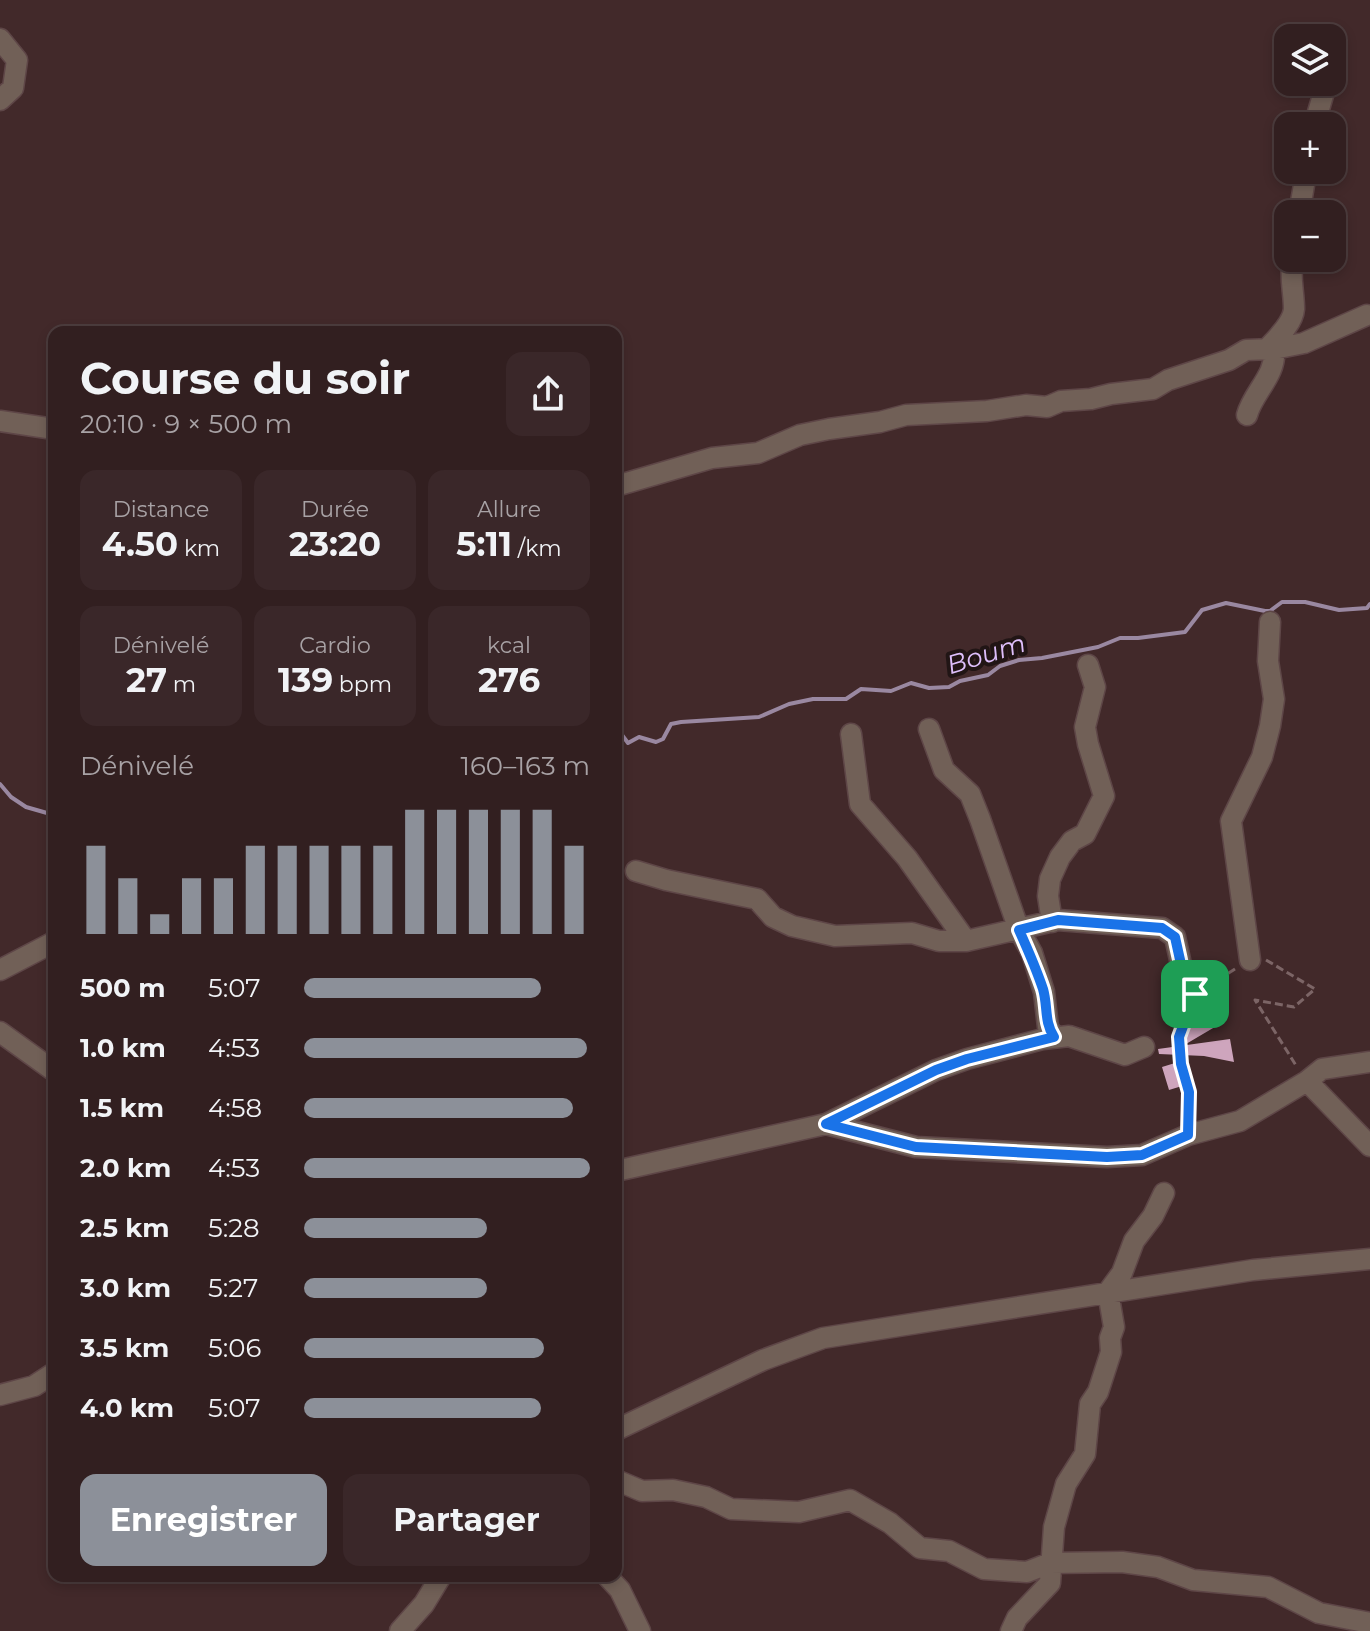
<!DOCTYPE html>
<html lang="fr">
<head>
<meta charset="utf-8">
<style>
	body { margin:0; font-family:Montserrat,sans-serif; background:#3a2729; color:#f1f3f6; height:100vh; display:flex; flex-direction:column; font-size:30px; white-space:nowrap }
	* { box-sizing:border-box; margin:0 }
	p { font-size:26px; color:#a8a2a5 }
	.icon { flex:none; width:44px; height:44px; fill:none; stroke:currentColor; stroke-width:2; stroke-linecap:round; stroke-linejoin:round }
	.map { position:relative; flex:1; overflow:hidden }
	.panel { position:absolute; left:48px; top:326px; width:574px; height:1256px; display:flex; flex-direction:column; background:#321f20; border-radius:16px; box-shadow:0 4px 12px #0003,0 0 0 2px #4d3d3e }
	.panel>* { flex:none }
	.fabs { position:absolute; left:1274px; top:24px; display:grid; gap:16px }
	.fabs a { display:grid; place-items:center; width:72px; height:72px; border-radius:16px; background:#321f20; box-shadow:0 4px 12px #0003,0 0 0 2px #4d3d3e; font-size:40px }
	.pin { position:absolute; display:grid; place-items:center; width:68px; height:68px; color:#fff; margin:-34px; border-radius:16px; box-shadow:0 4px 12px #0006 }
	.round { display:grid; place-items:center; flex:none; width:84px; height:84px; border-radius:16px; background:#3a2729 }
	.head { display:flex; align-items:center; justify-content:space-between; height:136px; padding:0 32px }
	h1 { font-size:44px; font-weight:700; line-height:60px }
	.figures { display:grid; grid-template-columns:repeat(3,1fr); gap:12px; height:136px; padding:8px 32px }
	.figures div { display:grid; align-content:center; border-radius:16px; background:#3a2729; text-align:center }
	.figures b { font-size:34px; font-weight:700 }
	.figures small { font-size:22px; font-weight:400 }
	.figures p { font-size:22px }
	.chart { height:224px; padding:16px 32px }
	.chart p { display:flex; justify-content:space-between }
	.chart svg { width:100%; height:144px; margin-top:8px; stroke:#8c9099; stroke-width:6 }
	.action { display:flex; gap:16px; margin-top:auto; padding:16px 32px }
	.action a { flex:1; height:92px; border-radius:16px; background:#8c9099; color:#fff; font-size:32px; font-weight:700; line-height:92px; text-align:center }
	.action a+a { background:#3a2729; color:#f1f3f6 }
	ul { padding:0 32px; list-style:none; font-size:26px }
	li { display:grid; grid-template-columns:128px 96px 1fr; align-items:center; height:60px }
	li i { height:20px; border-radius:10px; background:#8c9099 }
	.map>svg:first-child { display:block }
</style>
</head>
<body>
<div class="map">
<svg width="1370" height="1631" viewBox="0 0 1370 1631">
	<rect width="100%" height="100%" fill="#42292a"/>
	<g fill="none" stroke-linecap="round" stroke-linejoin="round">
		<path stroke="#9a88a1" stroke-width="4" d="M616 735H622L628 743 639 737 656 742 663 739 671 724 681 722 759 717 789 704 813 699H846L861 689 891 691 911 683 929 688 949 687 960 681 988 675 1000 666 1019 660 1042 658 1098 647 1120 638H1138L1185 632 1202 610 1226 603 1265 611H1270L1282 602H1305L1339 610 1367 608 1370 604
			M0 784 11 797 26 807 54 815"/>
	</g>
	<path fill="#cea5bd" d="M1217 1008 1225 1021 1186 1044 1188 1025Z
		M1230 1039 1234 1062 1204 1056 1159 1054 1158 1049Z
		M1175 1063 1182 1086 1169 1090 1162 1067Z"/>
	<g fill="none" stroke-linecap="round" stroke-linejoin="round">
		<defs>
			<path id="minor" d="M0 39 17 60 13 88 0 100
				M1314 126 1326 85
				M1299 214 1305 179 1303 170
				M1266 350C1275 340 1293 324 1294 309 1294 291 1289 276 1293 258
				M1247 415C1253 392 1277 375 1274 349
				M0 421 54 429
				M616 486 712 458 758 453 800 435 829 429 880 422 906 415 987 411 1026 405 1047 407 1061 401 1091 399 1111 394 1153 389 1168 380 1229 360 1246 350 1274 349 1304 343 1367 315
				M929 729 944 770 970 794 980 819 1019 930 1032 953 1044 992 1048 1027 1054 1037
				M851 734 860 804 907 858 966 941
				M636 871 666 880 757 899 773 917 792 926 835 936 912 933 939 941H966L1058 920 1162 928 1175 937 1184 978 1195 994
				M1052 922 1048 896 1050 879 1060 857 1072 841 1085 834 1104 796 1088 744 1085 727 1095 687 1088 665
				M1250 960 1231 821 1262 757 1270 726 1274 699 1268 661 1270 622
				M0 970 54 942
				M0 1032 54 1071
				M1307 1081 1370 1146
				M826 1124 936 1070 967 1059 1043 1039 1069 1036 1125 1055 1144 1047
				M616 1171 826 1124 916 1147 1107 1157 1142 1155 1188 1135 1240 1121 1307 1081 1322 1069 1370 1062
				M0 1395 34 1386 54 1373
				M616 1430 763 1360 823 1338 1253 1270 1370 1259
				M616 1480 642 1491 673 1490 706 1497 731 1509 799 1512 850 1500 890 1523 920 1548 949 1551 984 1569 1027 1572 1050 1563 1122 1562 1158 1567 1193 1580 1268 1587 1319 1613 1370 1623
				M607 1576 620 1590 640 1631
				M400 1631 424 1604 441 1576
				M1011 1631 1017 1618 1050 1583 1054 1527 1066 1484 1085 1454 1090 1404 1098 1392 1111 1352 1110 1338 1114 1327 1108 1292 1122 1273 1134 1241 1153 1216 1164 1193"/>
		</defs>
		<use href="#minor" stroke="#5e4647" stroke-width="23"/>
		<path stroke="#7c6566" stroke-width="3" stroke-dasharray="8 4" stroke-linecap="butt" d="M1266 960 1315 989 1294 1007 1255 1000 1297 1067
			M1208 986 1235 969
			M1188 1119 1189 1092 1181 1064 1179 1037 1189 1010"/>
		<use href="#minor" stroke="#716057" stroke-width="20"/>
	</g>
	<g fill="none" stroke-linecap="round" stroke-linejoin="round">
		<defs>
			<path id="route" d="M1058 920 1162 928 1175 937 1184 978 1195 994 1179 1037 1181 1064 1189 1092 1188 1135 1142 1155 1107 1157 916 1147 826 1124 936 1070 967 1059 1054 1037C1044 1022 1048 1006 1043 989 1036 968 1028 950 1019 930Z"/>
		</defs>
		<use href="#route" stroke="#fff" stroke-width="16"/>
		<use href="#route" stroke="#1a73e8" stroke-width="10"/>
	</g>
	<g text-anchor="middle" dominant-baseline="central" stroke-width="8" stroke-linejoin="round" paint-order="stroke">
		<g font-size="26" font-style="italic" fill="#debffb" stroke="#211515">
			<text transform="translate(986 654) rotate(-17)">Boum</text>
		</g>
	</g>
</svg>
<div class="fabs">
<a><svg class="icon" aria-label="layers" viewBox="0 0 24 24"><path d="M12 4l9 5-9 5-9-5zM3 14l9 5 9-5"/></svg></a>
<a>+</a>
<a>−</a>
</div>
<div class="pin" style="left:1195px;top:994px;background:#1e9e55"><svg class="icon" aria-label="arrive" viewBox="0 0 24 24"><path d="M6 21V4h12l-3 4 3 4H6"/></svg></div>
<section class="panel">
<div class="head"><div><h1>Course du soir</h1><p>20:10 · 9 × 500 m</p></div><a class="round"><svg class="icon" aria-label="share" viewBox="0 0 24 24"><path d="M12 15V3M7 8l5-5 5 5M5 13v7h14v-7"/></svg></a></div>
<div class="figures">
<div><p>Distance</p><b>4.50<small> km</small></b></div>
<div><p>Durée</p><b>23:20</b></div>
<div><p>Allure</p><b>5:11<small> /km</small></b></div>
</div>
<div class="figures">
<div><p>Dénivelé</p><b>27<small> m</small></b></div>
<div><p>Cardio</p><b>139<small> bpm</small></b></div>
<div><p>kcal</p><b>276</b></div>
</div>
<div class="chart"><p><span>Dénivelé</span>160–163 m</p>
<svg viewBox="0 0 160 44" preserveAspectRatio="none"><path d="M5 44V17M15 44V27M25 44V38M35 44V27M45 44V27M55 44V17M65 44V17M75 44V17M85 44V17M95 44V17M105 44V6M115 44V6M125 44V6M135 44V6M145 44V6M155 44V17"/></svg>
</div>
<ul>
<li><b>500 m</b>5:07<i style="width:83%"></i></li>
<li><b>1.0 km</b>4:53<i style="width:99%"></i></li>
<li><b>1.5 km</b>4:58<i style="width:94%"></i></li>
<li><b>2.0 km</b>4:53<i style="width:100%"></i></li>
<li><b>2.5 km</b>5:28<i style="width:64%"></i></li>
<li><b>3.0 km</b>5:27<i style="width:64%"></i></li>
<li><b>3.5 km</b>5:06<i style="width:84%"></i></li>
<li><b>4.0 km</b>5:07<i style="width:83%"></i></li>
</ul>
<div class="action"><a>Enregistrer</a><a>Partager</a></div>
</section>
</div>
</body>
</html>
